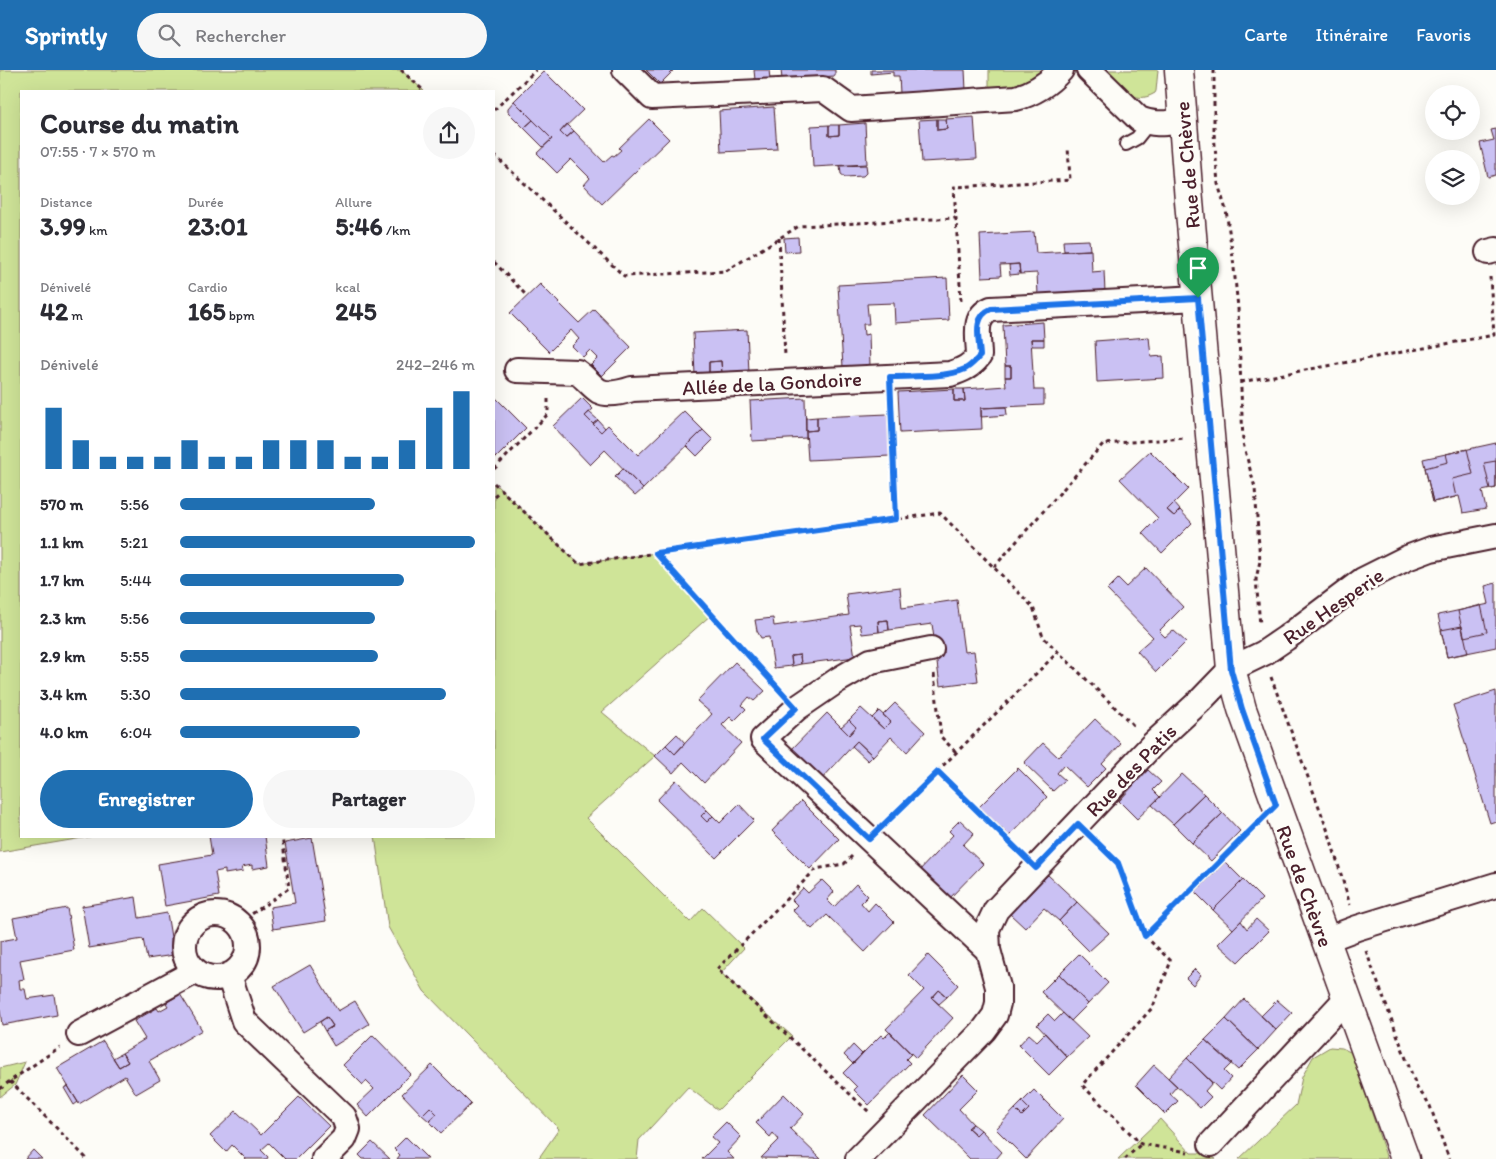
<!DOCTYPE html>
<html lang="fr">
<head>
<meta charset="utf-8">
<style>
	body { margin:0; font-family:Itim,sans-serif; background:#f7f7f7; color:#2b2b33; height:100vh; display:flex; flex-direction:column; font-size:19px; white-space:nowrap }
	* { box-sizing:border-box; margin:0 }
	p { font-size:16px; color:#7c7c81 }
	.icon { flex:none; width:28px; height:28px; fill:none; stroke:currentColor; stroke-width:2; stroke-linecap:round; stroke-linejoin:round }
	.map { position:relative; flex:1; overflow:hidden }
	.panel { position:absolute; left:20px; top:20px; width:475px; height:748px; display:flex; flex-direction:column; background:#fff; border-radius:0px; box-shadow:0 5px 20px #0002 }
	.panel>* { flex:none }
	.fabs { position:absolute; left:1425px; top:15px; display:grid; gap:10px }
	.fabs a { display:grid; place-items:center; width:55px; height:55px; border-radius:50%; background:#fff; box-shadow:0 5px 20px #0002; font-size:25px }
	.pin { position:absolute; display:grid; place-items:center; width:42px; height:42px; color:#fff; margin:-51px -21px; border-radius:50% 50% 50% 0; rotate:-45deg; box-shadow:0 0 5px #0007 }
	.pin .icon { rotate:45deg }
	.round { display:grid; place-items:center; flex:none; width:52px; height:52px; border-radius:26px; background:#f7f7f7 }
	.overview { display:flex; align-items:center; justify-content:space-between; height:85px; padding:0 20px }
	h1 { font-size:28px; font-weight:800; line-height:38px }
	.stats { display:grid; grid-template-columns:repeat(3,1fr); gap:8px; height:85px; padding:5px 20px }
	.stats div { display:grid; align-content:center }
	.stats b { font-size:25px; font-weight:800 }
	.stats small { font-size:14px; font-weight:400 }
	.stats p { font-size:14px }
	.chart { height:140px; padding:10px 20px }
	.chart p { display:flex; justify-content:space-between }
	.chart svg { width:100%; height:90px; margin-top:5px; stroke:#1f6fb2; stroke-width:6 }
	.button { display:flex; gap:10px; margin-top:auto; padding:10px 20px }
	.button a { flex:1; height:58px; border-radius:30px; background:#1f6fb2; color:#fff; font-size:20px; font-weight:800; line-height:58px; text-align:center }
	.button a+a { background:#f7f7f7; color:#2b2b33 }
	ul { padding:0 20px; list-style:none; font-size:16px }
	li { display:grid; grid-template-columns:80px 60px 1fr; align-items:center; height:38px }
	li i { height:12px; border-radius:6px; background:#1f6fb2 }
	header { display:flex; align-items:center; gap:30px; box-sizing:border-box; height:70px; padding:0 25px; background:#1f6fb2; color:#fff }
	header strong { font-size:24px }
	nav { display:flex; gap:28px; margin-inline-start:auto; font-size:18px }
	.search { width:350px; height:45px; background:#f7f7f7; display:flex; align-items:center; gap:12px; box-sizing:border-box; padding:0 18px; border-radius:28px; color:#7c7c81; font-size:19px }
	.map>svg:first-child { display:block }
</style>
</head>
<body>
<header>
<strong>Sprintly</strong>
<div class="search"><svg class="icon" aria-label="search" viewBox="0 0 24 24"><circle cx="10" cy="10" r="6"/><path d="M15 15l6 6"/></svg>Rechercher</div>
<nav><a>Carte</a><a>Itinéraire</a><a>Favoris</a></nav>
</header>
<div class="map">
<svg width="1496" height="1089" viewBox="0 0 1496 1089">
	<rect width="100%" height="100%" fill="#fdfcf7"/>
	<filter id="ink" filterUnits="userSpaceOnUse"><feTurbulence type="fractalNoise" baseFrequency=".02" numOctaves="2"/><feDisplacementMap in="SourceGraphic" scale="10" xChannelSelector="R" yChannelSelector="G"/><feConvolveMatrix kernelMatrix="1 2 1 2 8 2 1 2 1" color-interpolation-filters="sRGB"/></filter>
	<g filter="url(#ink)">
		<path fill="#cfe498" stroke="#8c8262" d="M0 0H401L424 21H21V766H94L0 782Z
			M989 0H1042C1036 20 1006 19 989 22Z
			M1108 0H1158L1156 21 1155 23C1132 37 1121 15 1108 0Z
			M494 413 579 494 656 483 712 544 602 642 655 686 586 748 690 852 703 838 744 878 721 903 792 966 718 1040 688 1017 639 1070 637 1089H538L559 1059 424 921 388 857 375 766H494Z
			M1330 977 1342 978 1352 983 1387 1089H1239L1296 1035 1302 1007 1313 987Z
			M25 992 15 1015 0 1027V998Z
			M1160 1049 1191 1083H1205L1216 1089H1118Z"/>
		<path fill="#cac1f3" stroke="#4a1f2b" d="M646 0H674L660 14Z
			M754 0H769L770 9 755 10Z
			M781 0H835V6L782 9Z
			M871 0H965L966 20 900 23 899 6H893V2L871 4Z
			M544 1 583 40 560 62 566 68 574 61 604 92 612 85 614 86 621 80 619 78 649 49 669 69 602 134 584 115 590 108 571 89 557 103 537 83 552 69 514 31Z
			M514 31 533 50 524 58 508 42V38Z
			M774 37 777 79 721 82 719 41Z
			M974 47 977 89 922 92 919 50 937 49V60L947 59 946 49Z
			M937 49H946L947 59 937 60Z
			M533 50 552 69 543 77 524 58Z
			M865 53 867 94 813 97 811 56 829 55V66L839 65V55Z
			M567 54 574 61 566 68 560 62Z
			M829 55H839V65L829 66Z
			M1496 59V105L1488 107 1480 73 1494 70 1491 60Z
			M866 95 867 102 863 106 845 107 841 104 840 96Z
			M1034 162 1036 183 1091 180 1092 202 1104 201 1105 222 1038 225 1037 203 1020 204 1019 194 1000 195 1001 206 982 207 980 165Z
			M798 167 799 181 785 182 784 168Z
			M1089 170 1090 180 1064 181 1063 171Z
			M1019 194 1020 204 1010 205 1009 195Z
			M947 208 949 250 895 253 894 233 867 234 869 254H863L864 265 869 264 870 296 843 297 838 215 892 212 893 211Z
			M540 214 579 253 594 239 631 277 602 306 591 295 598 288 590 280 583 287 572 276 579 269 571 260 549 282 510 243Z
			M1043 252 1044 269H1031L1034 320H1044V335L981 338 982 359 900 363 898 322 954 319V331H965L964 319 1006 316 1005 307H1011V296H1005L1003 255Z
			M747 260 749 303 722 304 721 291 709 292V304L695 305 693 263Z
			M1149 267 1151 287 1163 286 1164 308 1097 312 1095 271Z
			M1031 269H1044V276H1032Z
			M721 291 722 304H709V292Z
			M1005 296H1011V307H1005Z
			M954 319H964L965 331H954Z
			M494 326 526 358 496 388 494 386Z
			M582 328 593 339 585 346 601 362 608 355 638 385 684 341 703 360 643 419 605 380 590 395 553 356Z
			M805 328 806 368 752 371 750 331Z
			M1006 337 1007 345 981 347V338Z
			M589 342 598 350 593 354 585 346Z
			M888 344 890 386 808 390 806 361 817 360V347Z
			M817 347V360L806 361V348Z
			M598 350 605 358 601 362 593 354Z
			M703 360 713 370 697 386 687 376Z
			M1496 373V418L1482 421 1486 439 1463 443 1459 426 1433 432 1423 389Z
			M1467 379 1473 404 1452 409 1456 427 1433 432 1425 398 1448 392 1446 384Z
			M1150 381 1188 419 1167 440 1174 446 1180 440 1192 453 1162 483 1143 463 1158 448 1120 409Z
			M1496 391V418L1490 419 1484 393Z
			M623 399 643 419 635 426 615 407Z
			M1174 433 1180 440 1174 446 1167 440Z
			M1146 498 1183 537 1159 561 1165 567 1173 560 1186 572 1156 602 1137 581 1153 567 1107 520 1118 509 1126 517Z
			M1496 513V577L1447 587 1438 545 1489 534 1485 516Z
			M900 517 902 538 957 530 964 582 974 581 978 611 940 616 936 585 944 583 942 574 935 575 932 554 889 560 888 550 878 551 879 562 862 564 860 554 850 555 855 587 801 594 800 585 791 586 792 596 774 598 769 567 761 568 757 561 755 550 773 548 774 556 849 545 846 524Z
			M1481 535 1487 562 1464 567 1458 541Z
			M888 550 889 560 879 562 878 551Z
			M1462 556 1468 583 1447 587 1441 560Z
			M800 585 801 594 792 596 791 586Z
			M735 592 765 621 754 631 749 627 742 635 746 639 734 651 730 647 722 655 741 673 704 713 683 692 673 703 655 686 666 675 675 684 712 644 697 631Z
			M1496 621V751L1490 753 1453 635Z
			M895 633 925 662 907 682 891 667 873 686 857 671 820 711 789 682 827 643 849 665 856 657 849 650 861 638 884 659 891 652 883 645Z
			M879 641 891 652 884 659 872 648Z
			M1095 649 1121 674 1102 694 1106 698 1087 717 1064 695 1057 703 1065 710 1053 721 1024 693 1043 673 1058 687Z
			M849 650 856 657 849 665 841 657Z
			M677 664 685 673 675 684 666 675Z
			M857 671 873 686 868 691 852 676Z
			M1018 698 1047 727 1009 766 979 737Z
			M1148 700 1161 712 1153 720 1160 727 1137 749 1119 731Z
			M1182 704 1204 724 1173 754 1152 735Z
			M676 710 707 740 701 746 707 752 713 746 720 753 739 734 754 750 716 788 657 730Z
			M1204 724 1223 743 1192 773 1173 754Z
			M801 731 839 769 810 799 772 761Z
			M707 740 713 746 707 752 701 746Z
			M1223 743 1240 761 1211 791 1192 773Z
			M960 750 974 763 963 775 983 794 945 833 916 804 953 765 949 761Z
			M209 766H265L269 796 252 799V795L242 797 243 801 225 804V800L215 802 219 826 165 836 158 794 212 785Z
			M312 768 326 851 273 859 270 837 295 833 285 773Z
			M1225 792 1243 810 1213 840 1195 822Z
			M1048 805 1077 832 1059 851 1044 838 1025 858 1010 844Z
			M822 810 834 822 827 830 834 837 856 814 868 826 861 833 868 841 875 833 894 852 865 882 827 845 812 859 792 840 797 835 792 830 803 818 808 823Z
			M1243 810 1262 829 1233 859 1213 840Z
			M136 827 139 848 167 843 174 885 147 889 143 869 89 878 82 836Z
			M1077 832 1109 863 1089 881 1059 851Z
			M67 838 74 880 20 890 24 909 19 910 20 919H25L27 929 54 925 57 945 2 955 0 940V871L17 868 13 848Z
			M1256 849 1269 861 1238 892 1218 874 1241 851 1247 859Z
			M1079 884 1108 913 1088 934 1059 904Z
			M928 885 958 915 947 927 939 920 932 928 953 948 916 988 886 959 924 920 909 905Z
			M310 895 338 941 355 931 369 954 334 976 325 961 333 956 327 947 303 962 274 916Z
			M1195 899 1201 905 1193 915 1186 908Z
			M1059 904 1088 934 1071 951 1041 922Z
			M939 920 947 927 939 934 932 928Z
			M180 924 202 960 149 991 160 1010 136 1024 125 1006 79 1034 57 998 103 971 119 997 128 992 122 983 145 969 134 951 157 938 159 941 168 936 166 933Z
			M1244 929 1276 960 1258 980 1226 949Z
			M1277 930 1292 943 1276 960 1261 946Z
			M1063 943 1088 967 1067 987 1037 955 1048 944 1055 951Z
			M327 947 333 956 325 961 320 952Z
			M1226 949 1258 980 1238 1000 1205 970Z
			M890 962 911 984 906 989 910 993 869 1035 854 1020 857 1017 843 1003 881 965 884 968Z
			M1045 963 1067 987 1049 1005 1019 975 1029 964 1037 971Z
			M373 965 411 1004 368 1047 357 1035 374 1019 366 1011 363 1015 343 995Z
			M1205 970 1232 993 1224 1001 1231 1008 1220 1020 1187 988Z
			M853 975 862 984 853 994 844 985Z
			M122 983 128 992 119 997 113 988Z
			M1187 988 1212 1013 1205 1021 1211 1027 1200 1038 1168 1008Z
			M432 995 471 1034 441 1063 429 1051 437 1044 430 1037 422 1045 402 1024Z
			M1154 995 1177 1016 1170 1024 1178 1031 1165 1044 1136 1015Z
			M963 1005 978 1020 959 1039 973 1054 968 1058 976 1065 981 1060 1002 1082 996 1089H970L925 1045Z
			M68 1016 78 1032 74 1035 64 1018Z
			M1034 1020 1063 1049 1026 1089 996 1059 1015 1039 1022 1046 1029 1039 1022 1032Z
			M784 1024 804 1044 790 1059 821 1089 761 1088 779 1070 773 1063 770 1067 756 1053Z
			M299 1027 329 1056 296 1089H285L269 1073 261 1080 268 1087 267 1089H246L232 1075 226 1082 210 1066 236 1041 261 1065Z
			M1022 1032 1029 1039 1022 1046 1015 1039Z
			M430 1037 437 1044 429 1051 422 1045Z
			M726 1052 741 1067 727 1082 734 1089H702L718 1073 711 1067Z
			M973 1054 981 1060 976 1065 968 1058Z
			M406 1067 428 1089H397L400 1085 394 1079Z
			M372 1072 390 1089H363L359 1085Z
			M33 1080 42 1089H25Z"/>
		<g fill="none" stroke-linecap="round" stroke-linejoin="round">
			<defs>
				<path id="service" d="M1126 74 1137 68 1149 53"/>
				<path id="minor" d="M625 0 652 27 823 19 851 39 1016 28C1035 23 1048 14 1061 0
					M1089 0 1139 49C1157 56 1165 53 1184 51
					M1488 182 1496 180
					M517 300 577 302C585 307 592 317 599 321 609 326 623 322 632 319L950 304C963 300 971 296 979 286 979 268 972 247 991 239L1198 228
					M931 579 871 591 838 610 797 638 763 669 988 880
					M184 876a32 32 0 1 1 64 0a32 32 0 1 1-64 0Z
					M1325 870 1357 858 1496 815
					M229 905 244 951 344 1047 348 1059 344 1069 324 1089
					M79 964 196 901
					M1211 1074 1346 929
					M858 1089 984 960 995 945 998 933V917L988 880 987 859 996 840 1153 674 1201 630 1231 599 1264 583 1286 568 1363 510 1407 488 1431 479 1496 466"/>
				<path id="tertiary" d="M1179 0 1189 131 1231 599 1242 639 1405 1089"/>
			</defs>
			<use href="#service" stroke="#4a1f2b" stroke-width="16"/>
			<use href="#minor" stroke="#4a1f2b" stroke-width="28"/>
			<use href="#tertiary" stroke="#4a1f2b" stroke-width="31"/>
			<path stroke="#4a1f2b" stroke-width="3" stroke-dasharray="4 4" stroke-linecap="butt" d="M401 0 424 21
				M1214 0V63L1218 114 1226 140 1233 188 1238 238 1243 373 1255 418 1260 491 1256 509 1260 555
				M494 40 536 0
				M494 85 624 206 726 201 799 156 955 148
				M779 168 785 286
				M494 192 525 224
				M961 231 954 117 1070 110 1068 77
				M1241 312 1494 265 1490 207
				M891 332 896 449
				M494 399 548 344V326
				M494 413 579 494 940 443 1033 537 1043 567 1134 656
				M494 426 501 420
				M656 483 781 620
				M994 497 1103 374 1185 368
				M934 604 941 667 957 683
				M1271 607 1330 767 1350 835
				M937 702 1017 780
				M886 752 1058 582
				M1096 771 1119 793 1145 866 1256 755
				M852 786 844 794 816 799 717 899 869 1042
				M239 853 289 818 282 766
				M1145 866 1171 891 1153 937 1082 1015 1141 1074 1188 1082
				M1366 881 1417 1018 1426 1029 1430 1036 1449 1089
				M10 1011 87 1089
				M0 1019 10 1011 60 977
				M1125 1089 1141 1074"/>
			<use href="#service" stroke="#fdfcf7" stroke-width="12"/>
			<use href="#minor" stroke="#fdfcf7" stroke-width="24"/>
			<use href="#tertiary" stroke="#fdfcf7" stroke-width="28"/>
		</g>
	</g>
	<g fill="none" stroke-linecap="round" stroke-linejoin="round" filter="url(#ink)">
		<defs>
			<path id="route" d="M1198 228 1231 600 1242 639 1276 735 1145 866 1118 793 1078 754 1036 798 938 702 869 769 763 669 796 638 656 483 896 449 890 307C912 306 946 308 965 299 971 296 975 291 980 286 979 268 972 247 991 239Z"/>
		</defs>
		<use href="#route" stroke="#fff" stroke-width="10"/>
		<use href="#route" stroke="#1a73e8" stroke-width="6"/>
	</g>
	<g text-anchor="middle" dominant-baseline="central" stroke-width="5" stroke-linejoin="round" paint-order="stroke">
		<g font-size="21" fill="#4a1f2b" stroke="#fdfcf7">
			<text transform="translate(1187 95) rotate(-95)">Rue de Chèvre</text>
			<text transform="translate(772 313) rotate(-3)">Allée de la Gondoire</text>
			<text transform="translate(1333 536) rotate(-35)">Rue Hesperie</text>
			<text transform="translate(1131 700) rotate(-46)">Rue des Patis</text>
			<text transform="translate(1305 816) rotate(70)">Rue de Chèvre</text>
		</g>
	</g>
</svg>
<div class="fabs">
<a><svg class="icon" aria-label="locate" viewBox="0 0 24 24"><circle cx="12" cy="12" r="6"/><path d="M12 2v4M12 18v4M2 12h4M18 12h4"/></svg></a>
<a><svg class="icon" aria-label="layers" viewBox="0 0 24 24"><path d="M12 4l9 5-9 5-9-5zM3 14l9 5 9-5"/></svg></a>
</div>
<div class="pin" style="left:1198px;top:228px;background:#1e9e55"><svg class="icon" aria-label="arrive" viewBox="0 0 24 24"><path d="M6 21V4h12l-3 4 3 4H6"/></svg></div>
<section class="panel">
<div class="overview"><div><h1>Course du matin</h1><p>07:55 · 7 × 570 m</p></div><a class="round"><svg class="icon" aria-label="share" viewBox="0 0 24 24"><path d="M12 15V3M7 8l5-5 5 5M5 13v7h14v-7"/></svg></a></div>
<div class="stats">
<div><p>Distance</p><b>3.99<small> km</small></b></div>
<div><p>Durée</p><b>23:01</b></div>
<div><p>Allure</p><b>5:46<small> /km</small></b></div>
</div>
<div class="stats">
<div><p>Dénivelé</p><b>42<small> m</small></b></div>
<div><p>Cardio</p><b>165<small> bpm</small></b></div>
<div><p>kcal</p><b>245</b></div>
</div>
<div class="chart"><p><span>Dénivelé</span>242–246 m</p>
<svg viewBox="0 0 160 44" preserveAspectRatio="none"><path d="M5 44V14M15 44V30M25 44V38M35 44V38M45 44V38M55 44V30M65 44V38M75 44V38M85 44V30M95 44V30M105 44V30M115 44V38M125 44V38M135 44V30M145 44V14M155 44V6"/></svg>
</div>
<ul>
<li><b>570 m</b>5:56<i style="width:66%"></i></li>
<li><b>1.1 km</b>5:21<i style="width:100%"></i></li>
<li><b>1.7 km</b>5:44<i style="width:76%"></i></li>
<li><b>2.3 km</b>5:56<i style="width:66%"></i></li>
<li><b>2.9 km</b>5:55<i style="width:67%"></i></li>
<li><b>3.4 km</b>5:30<i style="width:90%"></i></li>
<li><b>4.0 km</b>6:04<i style="width:61%"></i></li>
</ul>
<div class="button"><a>Enregistrer</a><a>Partager</a></div>
</section>
</div>
</body>
</html>
